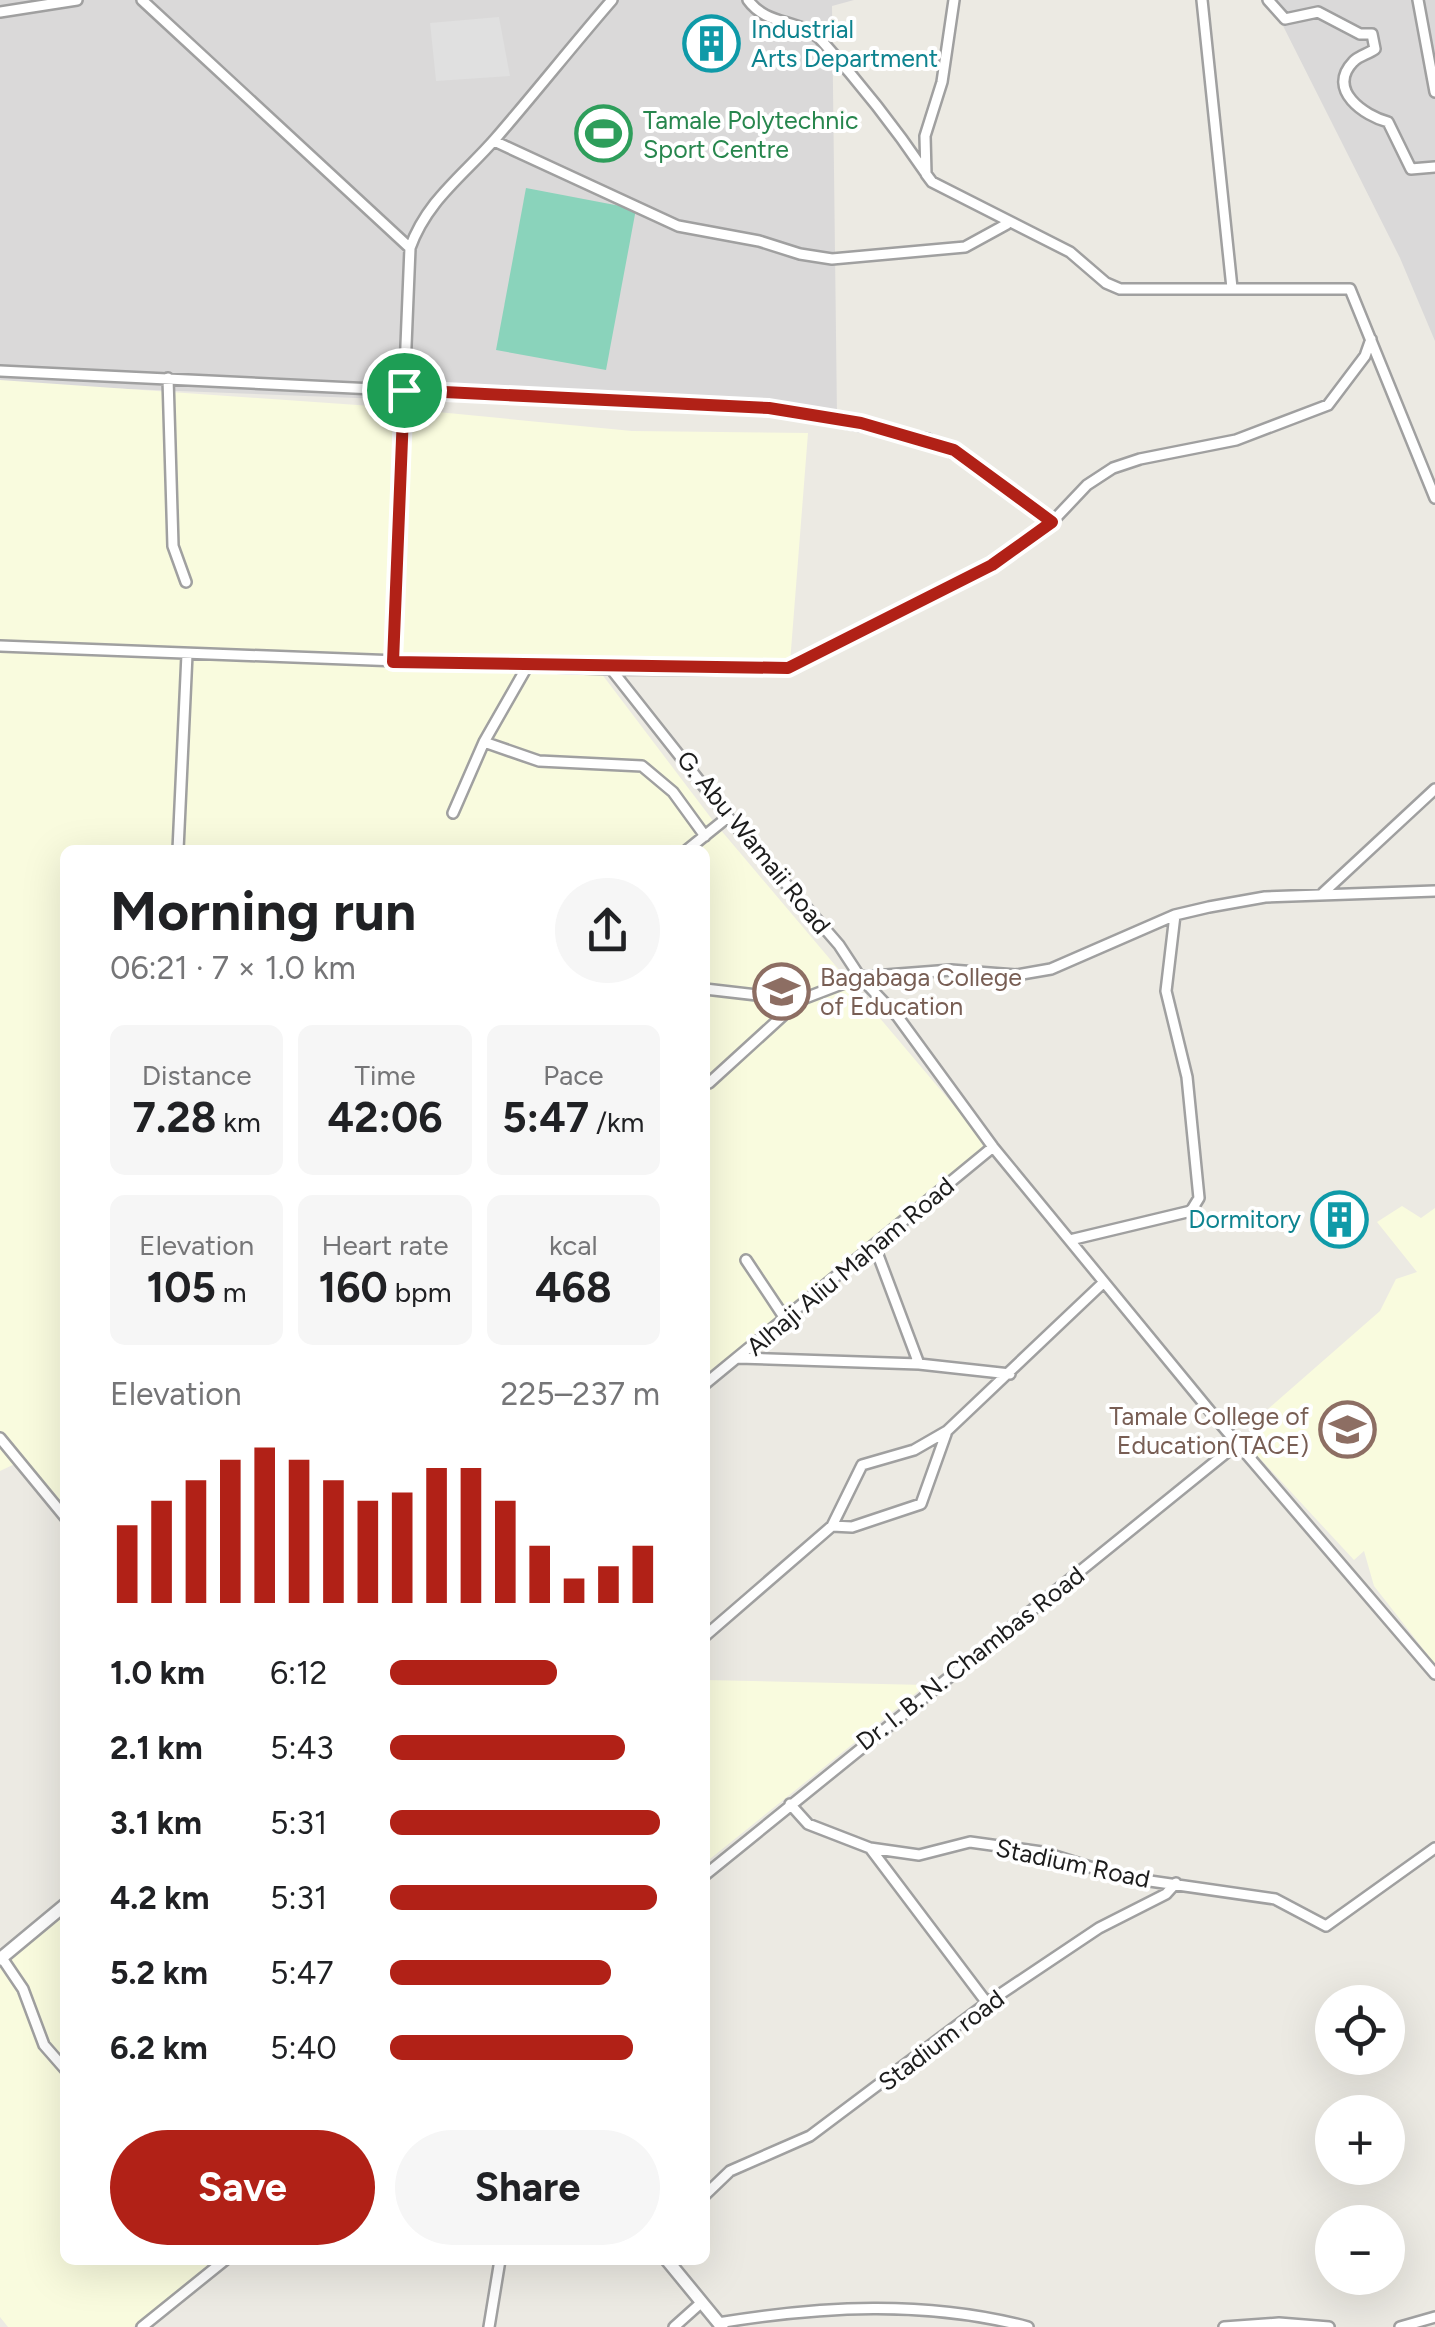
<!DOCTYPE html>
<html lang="en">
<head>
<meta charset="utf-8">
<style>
	body { margin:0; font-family:Figtree,sans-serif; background:#f6f6f6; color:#202124; height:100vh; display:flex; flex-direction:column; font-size:38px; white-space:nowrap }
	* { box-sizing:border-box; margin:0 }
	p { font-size:32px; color:#757577 }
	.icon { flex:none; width:55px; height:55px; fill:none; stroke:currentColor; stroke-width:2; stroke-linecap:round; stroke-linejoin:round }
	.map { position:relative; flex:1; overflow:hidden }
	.drawer { position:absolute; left:60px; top:845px; width:650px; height:1420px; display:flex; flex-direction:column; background:#fff; border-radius:15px; box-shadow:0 10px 40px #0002 }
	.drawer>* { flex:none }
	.controls { position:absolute; left:1315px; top:1985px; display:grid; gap:20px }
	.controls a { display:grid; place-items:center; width:90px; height:90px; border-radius:50%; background:#fff; box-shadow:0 10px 40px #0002; font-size:50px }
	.pin { position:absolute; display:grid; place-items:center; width:85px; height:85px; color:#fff; margin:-42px; border:5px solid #fff; border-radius:50%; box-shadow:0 2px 10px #0007 }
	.round { display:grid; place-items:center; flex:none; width:105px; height:105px; border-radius:52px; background:#f6f6f6 }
	.overview { display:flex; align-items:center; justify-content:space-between; height:170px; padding:0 50px }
	h1 { font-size:55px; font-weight:700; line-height:75px }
	.metrics { display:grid; grid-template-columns:repeat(3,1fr); gap:15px; height:170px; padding:10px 50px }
	.metrics div { display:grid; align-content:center; border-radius:15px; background:#f6f6f6; text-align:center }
	.metrics b { font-size:42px; font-weight:700 }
	.metrics small { font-size:28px; font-weight:400 }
	.metrics p { font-size:28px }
	.chart { height:280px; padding:20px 50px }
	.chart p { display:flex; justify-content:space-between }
	.chart svg { width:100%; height:180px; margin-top:10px; stroke:#b12117; stroke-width:6 }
	.primary-button { display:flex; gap:20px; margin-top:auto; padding:20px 50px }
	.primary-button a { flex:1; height:115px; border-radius:60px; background:#b12117; color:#fff; font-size:40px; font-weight:700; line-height:115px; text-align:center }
	.primary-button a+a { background:#f6f6f6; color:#202124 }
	ul { padding:0 50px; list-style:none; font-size:32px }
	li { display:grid; grid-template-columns:160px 120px 1fr; align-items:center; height:75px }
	li i { height:25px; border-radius:12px; background:#b12117 }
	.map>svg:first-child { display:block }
</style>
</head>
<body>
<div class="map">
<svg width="1435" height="2327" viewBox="0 0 1435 2327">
	<rect width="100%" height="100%" fill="#eceae3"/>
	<path fill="#dad9d9" d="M0 0H854L832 6 837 417 0 384Z
		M1270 0H1435V341L1400 258Z"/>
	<path fill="#f9fbde" d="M0 380 386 407 632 431 808 433 790 663 598 669 714 822 977 1133 984 1142 978 1157 705 1381V850H65V1513L23 1460 0 1471Z
		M1402 1206 1421 1218 1435 1208V1664L1374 1586 1364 1551 1354 1560 1253 1451 1268 1409 1380 1311 1396 1279 1417 1272 1377 1222Z
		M705 1680 926 1685 705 1863Z
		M65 1911V2260H217L133 2327H8L0 2317V1964Z"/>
	<path fill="#8ad3bb" d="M526 188 636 209 606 370 496 350Z"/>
	<path fill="#e0e0e0" d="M499 17 510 76 436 81 430 23Z"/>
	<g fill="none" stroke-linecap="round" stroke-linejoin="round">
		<defs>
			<path id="minor" d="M142 0 410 248
				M748 0C767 27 801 18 822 41 859 82 894 126 925 172
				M954 0 942 82 925 136 926 174 932 182 1070 252 1106 283 1120 289H1350L1435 498
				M1202 0 1232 288
				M1268 0 1285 19 1318 12 1360 34H1372L1375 49C1368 54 1358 56 1353 62 1326 90 1365 116 1388 122L1411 169 1435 167
				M1418 0 1435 92
				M0 12 77 0
				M494 141 678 226 759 241 800 254 832 259 965 247 1007 224
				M0 371 769 408 928 439 985 471 1052 522
				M168 378 173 546 186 582
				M0 646 611 669 728 817 839 945 860 977 898 1017 993 1147 1219 1422 1435 1674
				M393 662 410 248C427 200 464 175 496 138 535 93 573 45 612 0
				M528 665 484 742 539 761 642 766 673 792 705 836
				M611 669 738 670 799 665 992 565 1052 522 1087 485 1113 468 1140 459 1236 440 1328 405 1365 356 1371 339
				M453 813 484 742
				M178 850 187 654
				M687 850 728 817
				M1323 893 1435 789
				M705 989 800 1000
				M709 1083 800 1000 860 977 951 970 1016 975 1051 969 1175 915 1209 907 1265 897 1435 891
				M1070 1240 1191 1211 1199 1198 1187 1077 1166 991 1175 915
				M875 1247 919 1364
				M746 1260 784 1317
				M738 1358 919 1364 1010 1374
				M705 1384 993 1147
				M0 1438 65 1517
				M832 1526 852 1527 921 1504 946 1434
				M705 1636 832 1526 862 1465 914 1450 947 1431 1104 1282
				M790 1804 808 1824 870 1848 987 2003
				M870 1848 919 1855 970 1842 1042 1852 1122 1877 1275 1899 1326 1926 1435 1848
				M705 1875 1237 1444
				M2 1958 23 1989 44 2045 65 2069
				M705 2195 730 2171 810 2136 987 2003 1099 1928 1166 1894 1176 1883
				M718 2323C821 2306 926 2300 1028 2327
				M142 2327 225 2260
				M489 2327 500 2260
				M674 2327 702 2302
				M1224 2327 1279 2323 1329 2327
				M1400 2327 1435 2317"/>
			<path id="tertiary" d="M0 1959 65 1905
				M667 2260 722 2327"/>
		</defs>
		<use href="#minor" stroke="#a0a0a0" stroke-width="14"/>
		<use href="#tertiary" stroke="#a0a0a0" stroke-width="16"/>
		<use href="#minor" stroke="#fff" stroke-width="9"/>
		<use href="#tertiary" stroke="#fff" stroke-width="11"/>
	</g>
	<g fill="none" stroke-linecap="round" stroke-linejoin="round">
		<defs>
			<path id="route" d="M404 390 769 408 861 423 954 450 1052 522 992 565 788 668 393 662Z"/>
		</defs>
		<use href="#route" stroke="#fff" stroke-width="20"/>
		<use href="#route" stroke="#b12117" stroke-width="12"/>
	</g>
	<defs>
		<symbol id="building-ring" viewBox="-11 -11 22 22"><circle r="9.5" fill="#fff" stroke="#0f9aa8" stroke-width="1.5"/><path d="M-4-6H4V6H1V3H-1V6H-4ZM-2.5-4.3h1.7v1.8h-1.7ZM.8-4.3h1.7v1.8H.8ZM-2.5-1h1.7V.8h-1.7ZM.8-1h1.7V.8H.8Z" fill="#0f9aa8"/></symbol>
		<symbol id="stadium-ring" viewBox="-11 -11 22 22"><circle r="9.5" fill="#fff" stroke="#2e9e5b" stroke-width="1.5"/><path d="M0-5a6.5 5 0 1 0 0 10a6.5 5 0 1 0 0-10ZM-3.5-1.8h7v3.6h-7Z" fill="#2e9e5b"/></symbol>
		<symbol id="university-ring" viewBox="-11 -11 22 22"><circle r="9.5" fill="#fff" stroke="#8d6e63" stroke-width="1.5"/><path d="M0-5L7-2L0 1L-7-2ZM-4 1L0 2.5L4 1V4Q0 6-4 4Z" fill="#8d6e63"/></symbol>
	</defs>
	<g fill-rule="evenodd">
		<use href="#building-ring" x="680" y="12" width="63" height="63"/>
		<use href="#stadium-ring" x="572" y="102" width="63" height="63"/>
		<use href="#university-ring" x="750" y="960" width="63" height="63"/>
		<use href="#building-ring" x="1308" y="1188" width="63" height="63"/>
		<use href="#university-ring" x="1316" y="1398" width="63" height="63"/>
	</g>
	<g text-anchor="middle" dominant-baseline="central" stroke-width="8" stroke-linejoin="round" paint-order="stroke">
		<g font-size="25" fill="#0d838f" stroke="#fff" text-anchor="start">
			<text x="751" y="29">Industrial<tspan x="751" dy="29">Arts Department</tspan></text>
			<text x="1301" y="1219" text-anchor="end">Dormitory</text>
		</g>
		<g font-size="25" fill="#27864d" stroke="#fff" text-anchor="start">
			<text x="643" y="120">Tamale Polytechnic<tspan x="643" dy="29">Sport Centre</tspan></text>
		</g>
		<g font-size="25" fill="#1c1c1c" stroke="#fff">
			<text transform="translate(754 842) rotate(51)">G. Abu Wamaii Road</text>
			<text transform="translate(850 1266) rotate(-40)">Alhaji Aliu Maham Road</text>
			<text transform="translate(970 1658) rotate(-38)">Dr. I. B. N. Chambas Road</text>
			<text transform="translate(1073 1863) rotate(12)">Stadium Road</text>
			<text transform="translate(941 2040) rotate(-37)">Stadium road</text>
		</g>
		<g font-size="25" fill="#785e54" stroke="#fff" text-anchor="start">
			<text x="820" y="977">Bagabaga College<tspan x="820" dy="29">of Education</tspan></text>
			<text x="1309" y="1416" text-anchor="end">Tamale College of<tspan x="1309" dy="29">Education(TACE)</tspan></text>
		</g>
	</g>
</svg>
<div class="controls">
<a><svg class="icon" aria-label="locate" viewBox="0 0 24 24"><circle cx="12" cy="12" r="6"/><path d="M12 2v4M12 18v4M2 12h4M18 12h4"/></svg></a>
<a>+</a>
<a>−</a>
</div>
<div class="pin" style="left:404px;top:390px;background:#1e9e55"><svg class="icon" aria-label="arrive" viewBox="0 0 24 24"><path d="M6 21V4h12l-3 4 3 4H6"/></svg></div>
<section class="drawer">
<div class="overview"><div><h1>Morning run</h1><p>06:21 · 7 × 1.0 km</p></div><a class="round"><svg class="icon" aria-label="share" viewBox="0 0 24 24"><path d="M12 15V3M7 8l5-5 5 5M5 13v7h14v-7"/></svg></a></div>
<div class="metrics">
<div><p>Distance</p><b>7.28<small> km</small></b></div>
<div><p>Time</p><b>42:06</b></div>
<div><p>Pace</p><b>5:47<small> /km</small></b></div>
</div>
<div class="metrics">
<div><p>Elevation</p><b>105<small> m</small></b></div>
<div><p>Heart rate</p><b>160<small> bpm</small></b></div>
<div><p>kcal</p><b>468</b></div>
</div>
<div class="chart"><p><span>Elevation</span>225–237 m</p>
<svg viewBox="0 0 160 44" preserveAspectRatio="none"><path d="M5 44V25M15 44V19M25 44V14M35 44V9M45 44V6M55 44V9M65 44V14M75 44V19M85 44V17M95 44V11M105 44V11M115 44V19M125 44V30M135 44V38M145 44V35M155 44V30"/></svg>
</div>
<ul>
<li><b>1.0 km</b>6:12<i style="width:62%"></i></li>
<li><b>2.1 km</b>5:43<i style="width:87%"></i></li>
<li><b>3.1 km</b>5:31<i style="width:100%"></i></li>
<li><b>4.2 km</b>5:31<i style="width:99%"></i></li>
<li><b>5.2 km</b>5:47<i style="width:82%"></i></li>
<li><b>6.2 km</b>5:40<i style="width:90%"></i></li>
</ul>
<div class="primary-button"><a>Save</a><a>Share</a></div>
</section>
</div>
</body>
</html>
